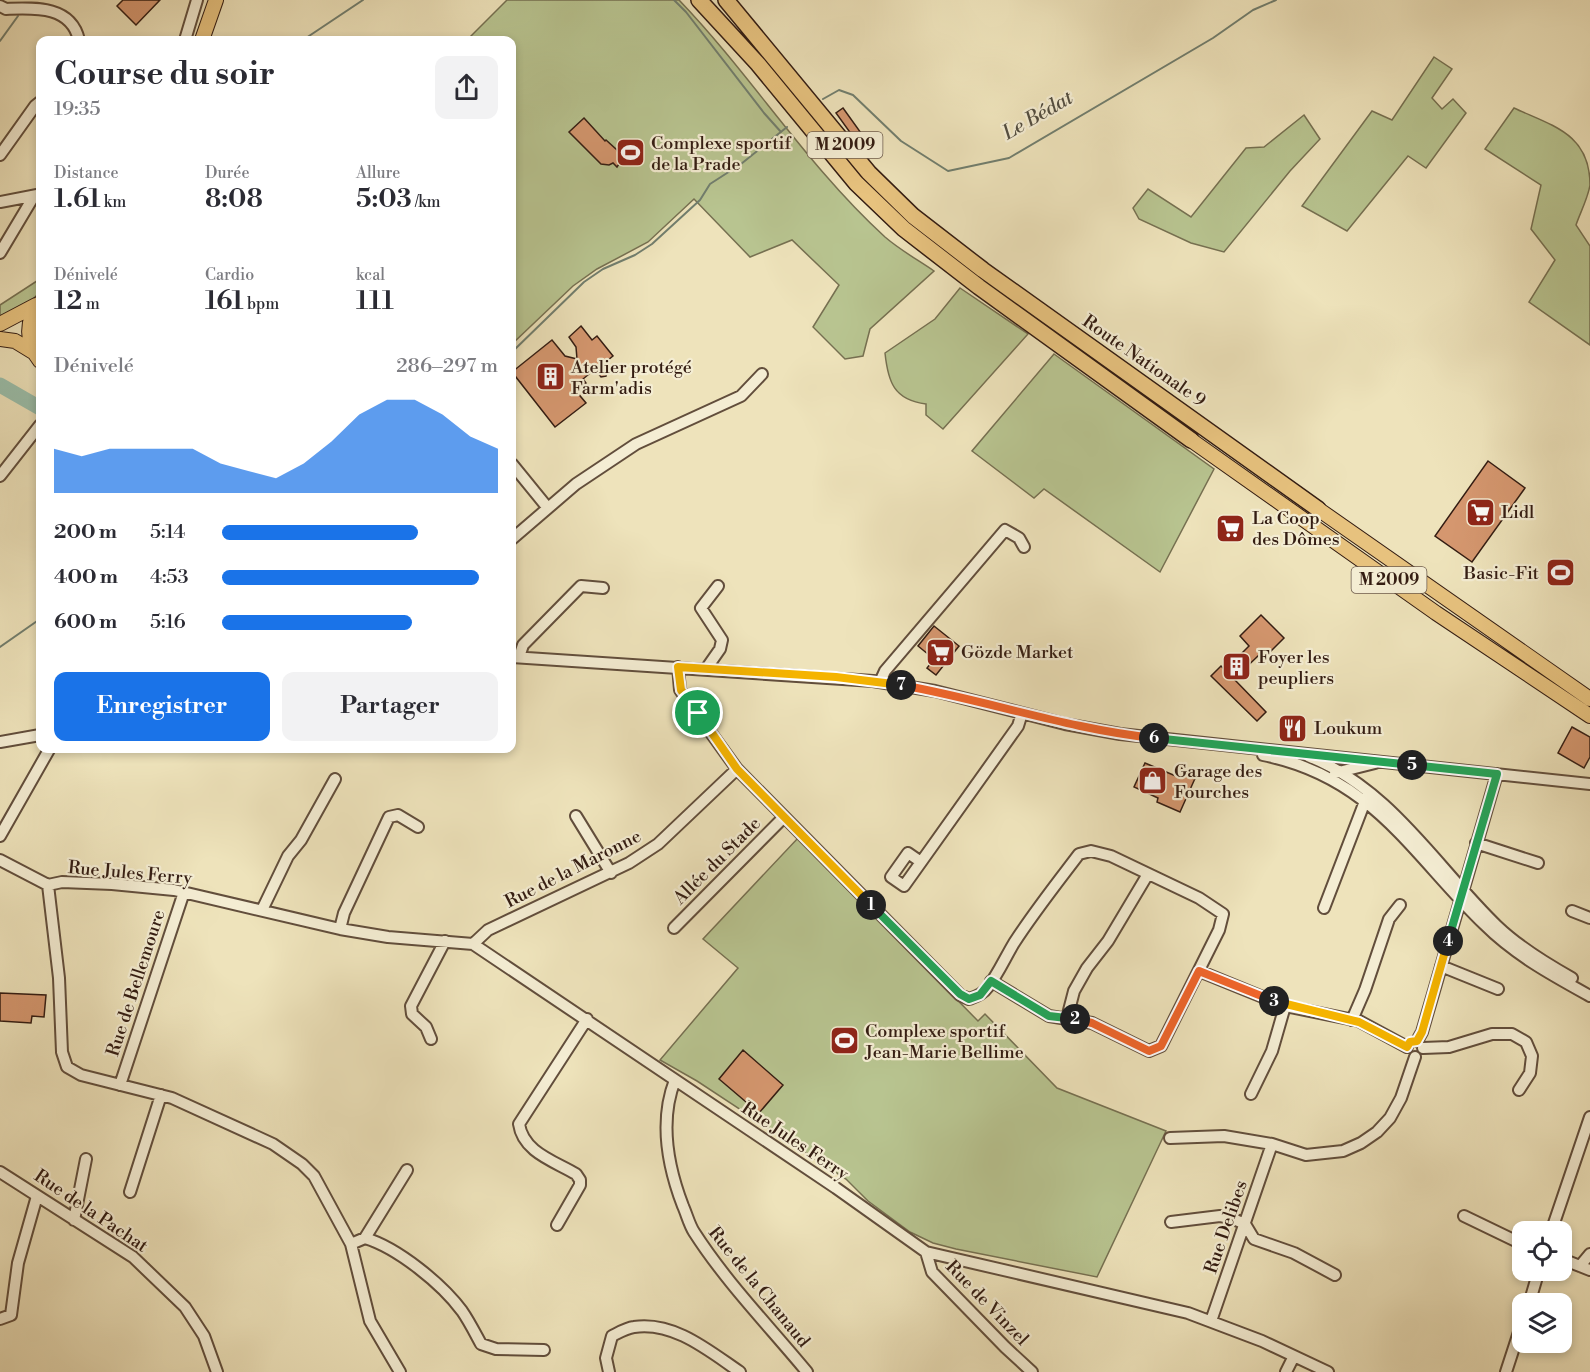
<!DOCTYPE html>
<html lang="fr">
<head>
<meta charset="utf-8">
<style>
	body { margin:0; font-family:"Libre Bodoni",serif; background:#f2f2f3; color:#2b2b33; height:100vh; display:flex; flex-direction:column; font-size:22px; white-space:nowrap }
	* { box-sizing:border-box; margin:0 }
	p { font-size:20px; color:#7c7c81 }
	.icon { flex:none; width:33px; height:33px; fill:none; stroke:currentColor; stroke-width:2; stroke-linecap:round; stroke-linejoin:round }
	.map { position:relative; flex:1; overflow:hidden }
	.drawer { position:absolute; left:36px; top:36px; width:480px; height:717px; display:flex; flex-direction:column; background:#fff; border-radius:12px; box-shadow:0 3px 9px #0003 }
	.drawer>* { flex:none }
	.tools { position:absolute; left:1512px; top:1221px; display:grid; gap:12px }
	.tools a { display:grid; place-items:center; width:60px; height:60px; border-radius:12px; background:#fff; box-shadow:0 3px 9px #0003; font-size:30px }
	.pin { position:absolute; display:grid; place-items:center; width:51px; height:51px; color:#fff; margin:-26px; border:3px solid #fff; border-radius:50%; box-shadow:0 2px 6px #0007 }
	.km { position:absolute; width:30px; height:30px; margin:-15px; border-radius:50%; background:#222; color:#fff; font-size:16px; line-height:30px; text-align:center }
	.round { display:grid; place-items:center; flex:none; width:63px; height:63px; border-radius:12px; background:#f2f2f3 }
	.summary { display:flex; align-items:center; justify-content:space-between; height:102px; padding:0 18px }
	h1 { font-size:33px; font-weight:600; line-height:45px }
	.metrics { display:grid; grid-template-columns:repeat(3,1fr); gap:9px; height:102px; padding:6px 18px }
	.metrics div { display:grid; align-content:center }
	.metrics b { font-size:26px; font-weight:600 }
	.metrics small { font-size:16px; font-weight:400 }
	.metrics p { font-size:16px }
	.chart { height:168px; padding:12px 18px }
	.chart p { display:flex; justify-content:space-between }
	.chart svg { width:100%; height:108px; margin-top:6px; fill:#1a73e8; opacity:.7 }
	.cta { display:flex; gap:12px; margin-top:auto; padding:12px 18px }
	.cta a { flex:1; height:69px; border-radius:12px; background:#1a73e8; color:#fff; font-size:24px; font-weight:600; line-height:69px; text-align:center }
	.cta a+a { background:#f2f2f3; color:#2b2b33 }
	ul { padding:0 18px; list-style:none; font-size:20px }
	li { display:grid; grid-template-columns:96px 72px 1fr; align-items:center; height:45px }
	li i { height:15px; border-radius:8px; background:#1a73e8 }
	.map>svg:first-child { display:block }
</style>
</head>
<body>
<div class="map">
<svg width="1590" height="1372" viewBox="0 0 1590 1372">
	<rect width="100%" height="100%" fill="#eee3bb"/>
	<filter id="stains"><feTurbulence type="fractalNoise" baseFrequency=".00333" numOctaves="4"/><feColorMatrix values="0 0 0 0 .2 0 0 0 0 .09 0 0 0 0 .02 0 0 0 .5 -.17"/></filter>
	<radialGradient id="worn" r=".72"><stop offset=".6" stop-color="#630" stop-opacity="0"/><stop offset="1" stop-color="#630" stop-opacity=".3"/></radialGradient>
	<path fill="#b8c490" stroke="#767051" stroke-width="1.5" d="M507 0H679C752 76 807 166 885 237 900 250 918 260 934 271L870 329 863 356 845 359 813 327 839 285 792 240 750 257 694 199 648 242 597 269 573 286 512 344V40H467Z
		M1434 57 1452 69 1432 98 1442 109 1453 99 1466 113 1426 168 1408 156 1347 231 1302 206 1372 111 1392 120Z
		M1514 108C1553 126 1590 134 1590 185 1588 198 1580 213 1576 225L1590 246V345L1529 302 1555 260 1531 229 1541 185 1485 149Z
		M1304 115 1320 139 1290 171 1224 252 1191 243 1139 219 1133 208 1148 189 1191 217 1246 148 1264 147Z
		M40 279V292L26 306 0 317V305Z
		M960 288 1028 334 943 429 926 415V404C894 400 888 382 885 353L935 319Z
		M1054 354 1214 469 1160 572 1044 489 1034 498 972 451Z
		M798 838 978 1021 985 1014 1057 1088 1166 1131 1097 1277 956 1249 933 1243 910 1232 868 1201 846 1179 697 1081 660 1060 738 968 703 939Z"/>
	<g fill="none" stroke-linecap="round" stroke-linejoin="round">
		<path stroke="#717e6e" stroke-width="2" d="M674 0 686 12 764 113 781 132
			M303 40 363 0
			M0 41 18 16
			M823 99 839 90 853 95 901 141 948 171 1009 158 1213 38 1253 10 1276 0
			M512 352 584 282 603 269 635 255 652 244 700 200 710 184 741 164 787 127
			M0 647 40 619"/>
		<path stroke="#9abfab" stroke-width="15" d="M0 385 40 408"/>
	</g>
	<path fill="#d5976f" stroke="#331c12" stroke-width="1.5" d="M123 0H160L136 25 117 6Z
		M843 108 861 133 854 138 836 113Z
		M584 118 605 141 606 140 617 150 621 161 617 167 613 163 609 165 601 164 569 132Z
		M581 326 592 340 597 336 613 356 602 365 607 372 606 376 601 377 595 369 583 379 586 383 576 391 586 403 555 427 512 372 552 340 565 356 577 359 576 347 569 337Z
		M1488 461 1525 488 1472 562 1435 536Z
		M1261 615 1284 638 1263 659 1259 655 1234 679 1266 712 1257 721 1211 676 1221 666 1225 670 1249 646 1240 636Z
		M934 626 959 646 936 675 927 668 934 659 918 646Z
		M1572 727 1590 737V757L1584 768 1558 753Z
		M1145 763 1178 777 1182 768 1197 774 1180 812 1157 802 1158 798 1134 787Z
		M0 993 46 995 44 1017 32 1016 31 1023 0 1021Z
		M743 1050 783 1085 759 1113 719 1079Z"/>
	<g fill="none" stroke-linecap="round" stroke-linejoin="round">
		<defs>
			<path id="minor" d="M0 6 6 9C34 8 71 5 79 40
				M185 40 197 0
				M0 155 35 106 40 102
				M0 202 37 195
				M0 253 34 196
				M512 464 547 507
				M0 476 40 425
				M512 539 576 484 636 444 741 396 762 374
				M512 657 873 681 935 691 1065 724 1120 734 1590 784
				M519 657 523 645 581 586 603 588
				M678 667 680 690 737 769 960 995 969 999C977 996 983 994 988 987 998 974 1005 958 1014 943 1034 912 1057 883 1079 854L1091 851 1111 856 1199 898 1223 914 1219 930 1161 1046 1149 1051 1092 1023 1049 1016 991 981
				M706 669 720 649 722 640 701 608 718 586
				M880 682 885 671 1005 530 1019 538 1024 547
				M0 742 40 735
				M1263 755C1373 777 1411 853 1484 924 1515 955 1552 975 1590 996
				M1308 756C1391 789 1436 867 1497 926 1519 947 1545 963 1572 978
				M1335 773 1375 763
				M576 816 611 873
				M0 836 50 748
				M1476 843 1538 863
				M0 860 48 885 62 882 112 884 174 890 340 929 388 937 473 944 836 1188 926 1252 1188 1313 1262 1341 1328 1372
				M921 862 908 853 891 877 904 886 1018 726 1022 713
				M48 885 59 978 62 1052 67 1067 81 1075 172 1098 273 1144 302 1164 314 1176 351 1244 370 1321 400 1372
				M1324 908 1367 796
				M262 910 288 856 301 840 335 779
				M1572 911 1590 918
				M674 928 784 817
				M340 929 344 913 389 817 398 815 418 827
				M473 944 488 930 629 863 658 844 737 769
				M1441 966 1498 989
				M1199 971 1285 1006 1359 1021 1407 1047
				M1067 1018 1074 991 1087 968 1108 941 1148 874
				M1352 1020 1365 990 1389 919 1400 905
				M431 1039 426 1027 412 1014 411 1006 445 941
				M1417 1041 1422 1032 1497 774
				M1423 1048 1449 1047 1492 1034H1512L1526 1042 1532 1056 1530 1073 1519 1090
				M675 1080C659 1121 668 1167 683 1206 687 1215 689 1224 694 1232 726 1282 769 1326 807 1372
				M120 1085 184 892
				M1251 1094 1272 1051 1285 1006
				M1170 1138 1224 1136 1272 1144 1306 1155 1343 1151 1361 1143 1377 1132 1390 1118 1401 1098 1415 1057
				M0 1172 133 1257 185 1307 204 1336 217 1372
				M130 1192 161 1095
				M1464 1216 1522 1244
				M74 1220 86 1159
				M1171 1222 1220 1216 1231 1218 1245 1224 1254 1239 1294 1253 1335 1275
				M557 1225 580 1185V1180L576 1174C554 1161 523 1152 519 1124L587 1019
				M1551 1232 1590 1117
				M365 1238 407 1170
				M351 1244 365 1238C398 1248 442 1284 462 1311 469 1321 475 1333 481 1344L496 1349 544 1350
				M926 1252 932 1272 1005 1347 1032 1372
				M1562 1259 1590 1270
				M1580 1266 1590 1254
				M1529 1304 1539 1270
				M0 1319 11 1315 18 1263 37 1196
				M1211 1321 1272 1144
				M609 1372 606 1358 612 1336C618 1333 626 1328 634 1327 674 1321 709 1351 740 1372
				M1286 1372 1294 1356
				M1506 1372 1522 1323"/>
			<path id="major" d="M202 40 216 0
				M40 303C25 320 26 344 40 361
				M0 324 36 305
				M0 339 15 341 33 352
				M1191 440 1436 613 1590 716
				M1318 509 1590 699"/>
			<path id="highway" d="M699 0 758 64 856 183 904 229 979 287 1191 440
				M726 0 869 173 913 216 983 270 1318 509"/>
		</defs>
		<use href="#minor" stroke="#624e3c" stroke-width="14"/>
		<use href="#major" stroke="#331c12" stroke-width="16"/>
		<use href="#highway" stroke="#331c12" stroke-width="18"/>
		<use href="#minor" stroke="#f4edd3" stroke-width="10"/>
		<use href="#major" stroke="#e7c27e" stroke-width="14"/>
		<use href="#highway" stroke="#e7c27e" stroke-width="15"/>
	</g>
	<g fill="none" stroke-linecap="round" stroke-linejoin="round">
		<defs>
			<path id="split-1" d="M698 713 737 769 871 905"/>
			<path id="split-2" d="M871 905 960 994 969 999 980 995 991 981 1049 1016 1075 1019"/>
			<path id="split-3" d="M1075 1019 1092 1023 1149 1051 1161 1046 1199 971 1274 1001"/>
			<path id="split-4" d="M1274 1001 1359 1022 1407 1047 1410 1042 1417 1041 1422 1032 1448 941"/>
			<path id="split-5" d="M1412 765 1497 774 1448 941"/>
			<path id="split-6" d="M1154 738 1412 765"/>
			<path id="split-7" d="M901 685C986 700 1068 729 1154 738"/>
			<path id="split-8" d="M698 713 681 690 678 667 836 677 901 685"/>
		</defs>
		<use href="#split-1" stroke="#fff" stroke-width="12"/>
		<use href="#split-2" stroke="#fff" stroke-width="12"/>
		<use href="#split-3" stroke="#fff" stroke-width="12"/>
		<use href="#split-4" stroke="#fff" stroke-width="12"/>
		<use href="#split-5" stroke="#fff" stroke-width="12"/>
		<use href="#split-6" stroke="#fff" stroke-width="12"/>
		<use href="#split-7" stroke="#fff" stroke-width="12"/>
		<use href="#split-8" stroke="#fff" stroke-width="12"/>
		<use href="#split-1" stroke="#f5b400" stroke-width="8"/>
		<use href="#split-2" stroke="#22a559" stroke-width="8"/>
		<use href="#split-3" stroke="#f0652b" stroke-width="8"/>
		<use href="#split-4" stroke="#f5b400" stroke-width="8"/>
		<use href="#split-5" stroke="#22a559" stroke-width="8"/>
		<use href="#split-6" stroke="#22a559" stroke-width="8"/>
		<use href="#split-7" stroke="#f0652b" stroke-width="8"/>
		<use href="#split-8" stroke="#f5b400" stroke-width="8"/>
	</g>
	<defs>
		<symbol id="stadium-square" viewBox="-11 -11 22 22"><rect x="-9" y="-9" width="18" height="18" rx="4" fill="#8f2418" stroke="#f4edd3"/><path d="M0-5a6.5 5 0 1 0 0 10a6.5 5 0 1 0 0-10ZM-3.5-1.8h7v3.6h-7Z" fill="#fff"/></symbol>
		<symbol id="building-square" viewBox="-11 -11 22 22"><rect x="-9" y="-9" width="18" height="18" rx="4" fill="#8f2418" stroke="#f4edd3"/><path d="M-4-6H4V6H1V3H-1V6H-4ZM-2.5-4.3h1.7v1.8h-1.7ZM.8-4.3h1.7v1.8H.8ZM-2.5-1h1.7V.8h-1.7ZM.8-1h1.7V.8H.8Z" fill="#fff"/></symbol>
		<symbol id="supermarket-square" viewBox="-11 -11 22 22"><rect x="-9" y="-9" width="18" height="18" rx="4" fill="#8f2418" stroke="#f4edd3"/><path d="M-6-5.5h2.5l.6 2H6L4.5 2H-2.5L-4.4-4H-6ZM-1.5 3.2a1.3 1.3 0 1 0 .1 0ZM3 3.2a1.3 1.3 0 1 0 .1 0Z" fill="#fff"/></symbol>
		<symbol id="restaurant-square" viewBox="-11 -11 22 22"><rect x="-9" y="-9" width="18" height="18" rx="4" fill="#8f2418" stroke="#f4edd3"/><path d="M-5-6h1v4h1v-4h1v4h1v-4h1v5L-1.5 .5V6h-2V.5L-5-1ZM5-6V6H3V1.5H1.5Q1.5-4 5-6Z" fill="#fff"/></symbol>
		<symbol id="shop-square" viewBox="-11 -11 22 22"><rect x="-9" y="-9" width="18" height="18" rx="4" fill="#8f2418" stroke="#f4edd3"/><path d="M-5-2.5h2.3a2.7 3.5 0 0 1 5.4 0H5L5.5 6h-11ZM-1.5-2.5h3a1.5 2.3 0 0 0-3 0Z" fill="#fff"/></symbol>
	</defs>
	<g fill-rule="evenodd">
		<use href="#stadium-square" x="614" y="136" width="33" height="33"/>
		<use href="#building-square" x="534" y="360" width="33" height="33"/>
		<use href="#supermarket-square" x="1464" y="496" width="33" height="33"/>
		<use href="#supermarket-square" x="1214" y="512" width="33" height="33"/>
		<use href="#stadium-square" x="1544" y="556" width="33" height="33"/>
		<use href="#supermarket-square" x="924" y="636" width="33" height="33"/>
		<use href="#building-square" x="1220" y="650" width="33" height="33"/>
		<use href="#restaurant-square" x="1276" y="712" width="33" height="33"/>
		<use href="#shop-square" x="1136" y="764" width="33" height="33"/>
		<use href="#stadium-square" x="828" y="1024" width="33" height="33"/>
	</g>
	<g text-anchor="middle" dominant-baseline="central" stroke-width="4.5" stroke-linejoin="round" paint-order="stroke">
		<g fill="#f4edd3" stroke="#6d5b4c" stroke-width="1.5">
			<rect x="807.5" y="132" width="75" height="26" rx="4.5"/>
			<rect x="1351.5" y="567" width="75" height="26" rx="4.5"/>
		</g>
		<g font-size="16" font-weight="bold" fill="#331c12">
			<text x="845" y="145">M 2009</text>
			<text x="1389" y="580">M 2009</text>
		</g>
		<g font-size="18" fill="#331c12" stroke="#f4edd3" text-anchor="start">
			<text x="651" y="143">Complexe sportif<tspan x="651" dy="21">de la Prade</tspan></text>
			<text x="571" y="367">Atelier protégé<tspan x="571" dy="21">Farm'adis</tspan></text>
			<text x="1501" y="512">Lidl</text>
			<text x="1252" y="518">La Coop<tspan x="1252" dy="21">des Dômes</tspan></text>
			<text x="1539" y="573" text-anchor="end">Basic-Fit</text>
			<text x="961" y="652">Gözde Market</text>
			<text x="1258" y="657">Foyer les<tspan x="1258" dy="21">peupliers</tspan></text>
			<text x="1314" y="728">Loukum</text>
			<text x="1174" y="771">Garage des<tspan x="1174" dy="21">Fourches</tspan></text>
			<text x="865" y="1031">Complexe sportif<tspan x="865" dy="21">Jean-Marie Bellime</tspan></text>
		</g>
		<g font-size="18" fill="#331c12" stroke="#f4edd3">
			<text transform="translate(1144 361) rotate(35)">Route Nationale 9</text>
			<text transform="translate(717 861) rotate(-45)">Allée du Stade</text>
			<text transform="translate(573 869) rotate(-27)">Rue de la Maronne</text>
			<text transform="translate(130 873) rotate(5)">Rue Jules Ferry</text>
			<text transform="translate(136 983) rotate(-72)">Rue de Bellemoure</text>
			<text transform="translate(795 1141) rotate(34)">Rue Jules Ferry</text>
			<text transform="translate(91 1211) rotate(34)">Rue de la Pachat</text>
			<text transform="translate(1226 1227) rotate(-71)">Rue Delibes</text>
			<text transform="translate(759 1287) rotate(51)">Rue de la Chanaud</text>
			<text transform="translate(987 1303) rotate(46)">Rue de Vinzel</text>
		</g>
		<g font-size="20" font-style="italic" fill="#524d40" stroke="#f4edd3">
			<text transform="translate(1038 116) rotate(-30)">Le Bédat</text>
		</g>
	</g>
	<rect width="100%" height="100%" filter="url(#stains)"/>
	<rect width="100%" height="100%" fill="url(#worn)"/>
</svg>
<div class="tools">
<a><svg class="icon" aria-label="locate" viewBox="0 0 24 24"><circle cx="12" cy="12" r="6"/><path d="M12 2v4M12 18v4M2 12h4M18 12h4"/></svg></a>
<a><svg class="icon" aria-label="layers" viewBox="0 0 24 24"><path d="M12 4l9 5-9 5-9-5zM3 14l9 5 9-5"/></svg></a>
</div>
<div class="pin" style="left:698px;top:713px;background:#1e9e55"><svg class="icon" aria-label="arrive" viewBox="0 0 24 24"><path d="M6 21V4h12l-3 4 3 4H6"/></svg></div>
<b class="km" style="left:871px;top:905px">1</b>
<b class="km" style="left:1075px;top:1019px">2</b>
<b class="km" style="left:1274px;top:1001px">3</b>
<b class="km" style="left:1448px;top:941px">4</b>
<b class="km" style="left:1412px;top:765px">5</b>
<b class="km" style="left:1154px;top:738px">6</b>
<b class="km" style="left:901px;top:685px">7</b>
<section class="drawer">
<div class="summary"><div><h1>Course du soir</h1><p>19:35</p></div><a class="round"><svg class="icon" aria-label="share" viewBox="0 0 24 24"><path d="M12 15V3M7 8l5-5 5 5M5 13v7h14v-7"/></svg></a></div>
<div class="metrics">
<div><p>Distance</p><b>1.61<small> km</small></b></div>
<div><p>Durée</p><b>8:08</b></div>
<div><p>Allure</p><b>5:03<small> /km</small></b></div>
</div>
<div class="metrics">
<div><p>Dénivelé</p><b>12<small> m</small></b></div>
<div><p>Cardio</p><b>161<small> bpm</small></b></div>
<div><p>kcal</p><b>111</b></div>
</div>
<div class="chart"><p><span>Dénivelé</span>286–297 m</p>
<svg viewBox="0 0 160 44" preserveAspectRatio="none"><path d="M0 44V26L10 29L20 26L30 26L40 26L50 26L60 32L70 35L80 38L90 32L100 23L110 12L120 6L130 6L140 12L150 21L160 26V44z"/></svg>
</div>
<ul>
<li><b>200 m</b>5:14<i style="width:71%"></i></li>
<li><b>400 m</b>4:53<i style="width:93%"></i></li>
<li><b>600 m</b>5:16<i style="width:69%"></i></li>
</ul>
<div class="cta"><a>Enregistrer</a><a>Partager</a></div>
</section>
</div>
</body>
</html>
